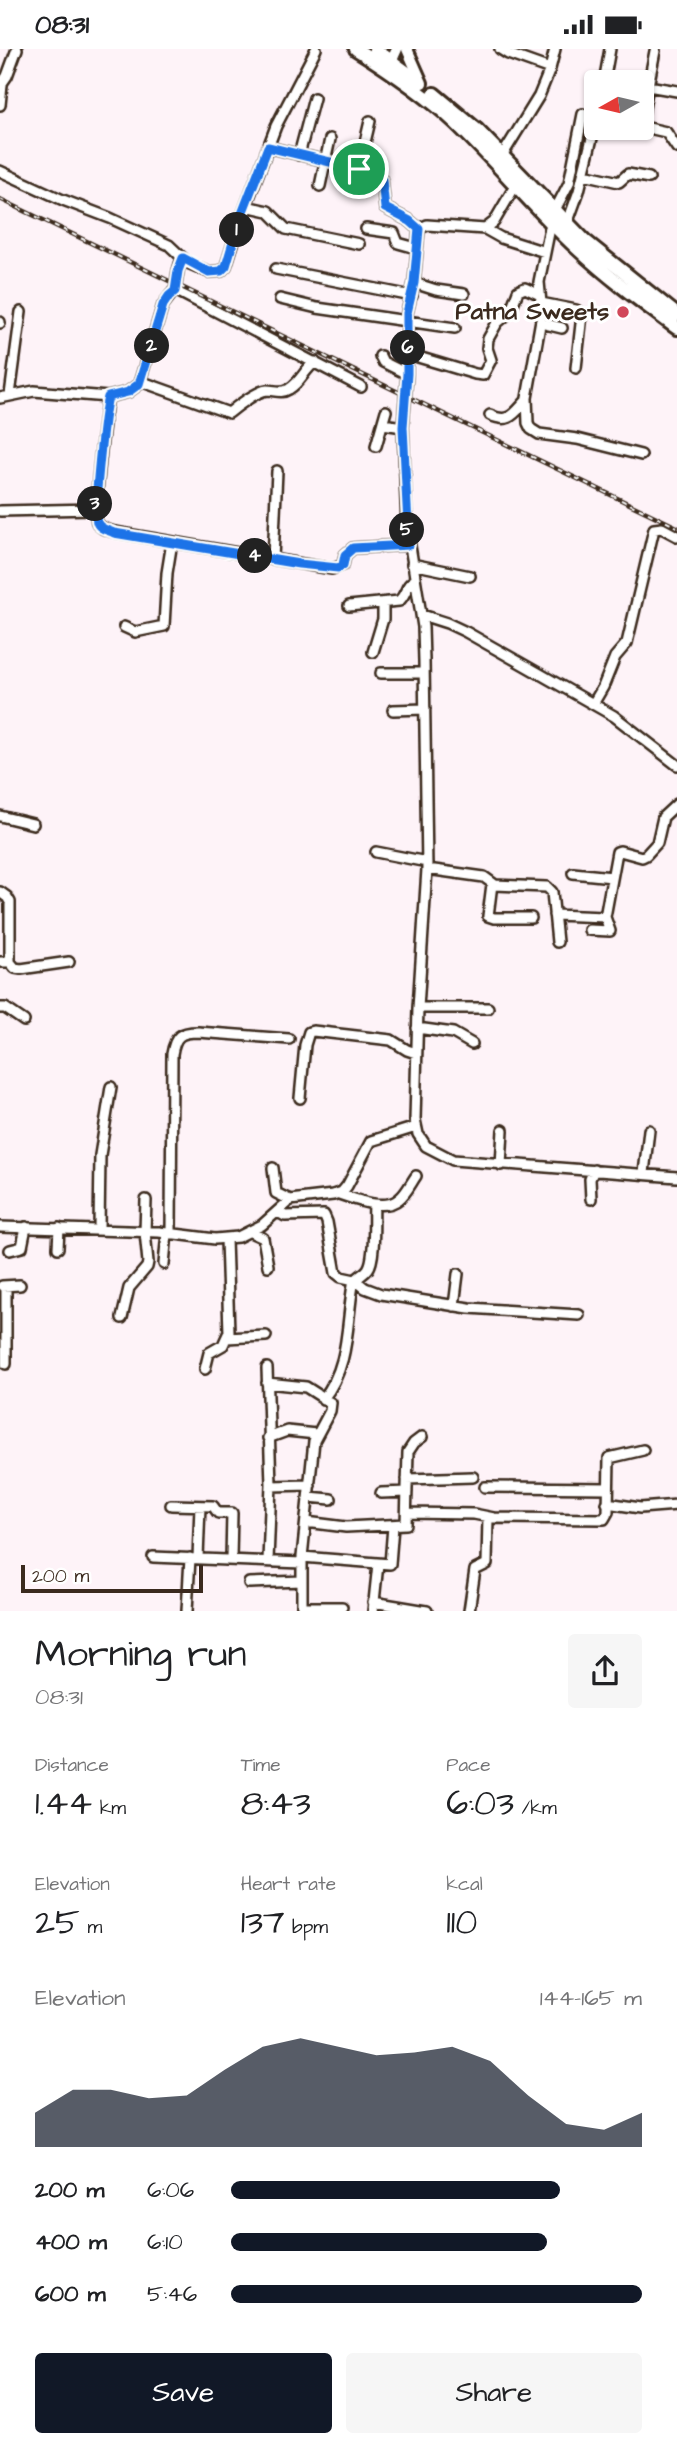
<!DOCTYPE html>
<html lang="en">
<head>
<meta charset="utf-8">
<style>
	body { margin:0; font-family:"Architects Daughter",sans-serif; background:#f6f6f6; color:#202124; height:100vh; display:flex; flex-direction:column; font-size:26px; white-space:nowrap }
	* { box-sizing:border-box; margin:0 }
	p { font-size:23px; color:#757577 }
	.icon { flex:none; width:38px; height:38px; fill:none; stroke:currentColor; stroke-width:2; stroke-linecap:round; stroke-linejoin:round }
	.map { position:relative; height:1562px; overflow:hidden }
	.details { display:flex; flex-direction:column; background:#fff; flex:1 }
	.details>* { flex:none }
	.needle { width:46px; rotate:262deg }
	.fabs { position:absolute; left:584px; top:21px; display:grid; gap:14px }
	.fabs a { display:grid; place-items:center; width:70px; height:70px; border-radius:7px; background:#fff; box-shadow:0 2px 5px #0004; font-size:35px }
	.scale { position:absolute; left:21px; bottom:18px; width:182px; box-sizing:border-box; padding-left:7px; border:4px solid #3b2a1e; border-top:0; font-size:19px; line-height:24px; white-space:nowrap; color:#3b2a1e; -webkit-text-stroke:5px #fff; paint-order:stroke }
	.pin { position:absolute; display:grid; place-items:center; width:60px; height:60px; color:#fff; margin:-30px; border:4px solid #fff; border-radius:50%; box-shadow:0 2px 7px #0007 }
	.km { position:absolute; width:35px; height:35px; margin:-18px; border-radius:50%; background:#222; color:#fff; font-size:19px; line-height:35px; text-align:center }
	.round { display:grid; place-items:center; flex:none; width:74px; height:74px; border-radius:7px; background:#f6f6f6 }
	.overview { display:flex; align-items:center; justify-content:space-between; height:119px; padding:0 35px }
	h1 { font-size:38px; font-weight:600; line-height:52px }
	.metrics { display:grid; grid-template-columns:repeat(3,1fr); gap:10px; height:119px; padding:7px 35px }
	.metrics div { display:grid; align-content:center }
	.metrics b { font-size:35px; font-weight:600 }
	.metrics small { font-size:19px; font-weight:400 }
	.metrics p { font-size:19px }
	.chart { height:196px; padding:14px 35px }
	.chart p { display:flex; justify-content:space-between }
	.chart svg { width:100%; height:126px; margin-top:7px; fill:#111827; opacity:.7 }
	.primary-button { display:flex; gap:14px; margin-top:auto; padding:14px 35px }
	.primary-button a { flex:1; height:80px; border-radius:7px; background:#111827; color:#fff; font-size:28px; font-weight:600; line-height:80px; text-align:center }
	.primary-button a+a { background:#f6f6f6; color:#202124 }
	ul { padding:0 35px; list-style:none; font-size:23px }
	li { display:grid; grid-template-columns:112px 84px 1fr; align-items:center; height:52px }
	li i { height:18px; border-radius:9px; background:#111827 }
	.status { display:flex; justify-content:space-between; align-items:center; height:49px; padding:0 35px; background:#fff; direction:ltr }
	.status svg { height:19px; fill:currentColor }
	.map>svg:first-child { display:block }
</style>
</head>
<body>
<div class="status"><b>08:31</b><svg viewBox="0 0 49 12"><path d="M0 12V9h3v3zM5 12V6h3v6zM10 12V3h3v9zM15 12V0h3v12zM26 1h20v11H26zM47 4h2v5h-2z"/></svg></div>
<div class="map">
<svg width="677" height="1562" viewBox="0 0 677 1562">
	<rect width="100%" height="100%" fill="#fef3f8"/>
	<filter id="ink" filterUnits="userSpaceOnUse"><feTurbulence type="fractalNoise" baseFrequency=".0143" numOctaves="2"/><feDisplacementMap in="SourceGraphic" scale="14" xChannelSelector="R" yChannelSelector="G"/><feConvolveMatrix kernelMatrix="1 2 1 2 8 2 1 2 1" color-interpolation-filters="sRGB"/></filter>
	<g filter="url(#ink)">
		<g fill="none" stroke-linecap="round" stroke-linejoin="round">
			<defs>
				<path id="minor" d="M500 0 508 5 550 20 539 47 502 107
					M550 20 555 0
					M604 33 610 0
					M0 37 7 27 17 0
					M648 37 677 42
					M642 53H645L655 2
					M0 56 2 36
					M642 71 645 53
					M642 74 644 78 666 83 677 99
					M268 98 376 124 382 131 385 159 410 172 419 180
					M299 106 314 49
					M359 119 370 72
					M0 122 63 151 110 169 169 196 188 214 209 223 221 222 226 217 241 170 276 77 316 0
					M584 125 619 133 628 125 649 129
					M320 137 330 90
					M515 137 494 173 485 180 427 176 419 180 414 234 407 264V325L403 378 407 478 423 578 424 612 427 820 418 959 415 1071 418 1085 426 1097 453 1111 677 1128
					M246 157 268 162 286 180 359 195
					M554 163 569 134 583 65
					M551 174 539 233 542 265 527 349 528 374 531 380 539 385 577 390 641 406
					M567 175 579 142 597 69
					M366 180 394 184 398 194 416 199
					M485 180 501 189 545 203
					M276 220 412 247
					M414 234 436 241 464 245
					M175 242 178 222 182 209
					M280 250 317 259 455 279
					M541 254 576 261 582 266 576 319
					M0 274V273
					M541 274 562 279
					M408 305 475 325 483 326 491 311 487 299 488 290 497 274 510 263 518 242 525 239 540 246
					M380 307 383 313 407 325
					M140 332 229 364C236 358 257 342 267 341 275 341 281 345 289 340 301 333 304 321 315 313
					M361 338 177 242 173 243 163 256 139 335 128 343 108 348C105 362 93 464 97 473 100 480 108 481 115 483L332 520 343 516 345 506 353 499 409 496
					M10 346 21 263
					M0 349 34 342 108 348
					M490 366C509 375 514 365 526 352
					M383 375 403 378
					M376 397 386 362
					M0 462 95 460
					M273 510 277 422
					M412 515 470 527
					M349 557 399 552C407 545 405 536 415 531
					M422 566 447 574 466 583 614 667 677 716
					M124 578 135 583 164 577 167 524 172 493
					M373 603 383 570V554
					M381 624H424
					M593 655 603 638 615 608 627 594 654 480 662 479 677 487
					M393 661 425 660
					M0 767 33 775
					M376 803 427 813
					M427 820 484 828 495 836 547 838 552 843 557 893
					M573 824 612 828
					M492 835 488 867 494 869H531
					M0 843 7 848 10 853V913
					M554 866 605 868 617 803 620 802 642 808 646 806 657 794 663 768 677 755
					M589 881 610 882 605 868
					M0 913H10L15 919 21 920 69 913
					M0 959H5L24 972
					M418 959H488
					M417 979 453 984 472 995
					M300 1049 305 996 309 983 313 982 391 991 407 1001 416 1004
					M501 1116 503 1081
					M273 1119 276 1144 290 1151
					M644 1124 649 1081
					M339 1145C355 1150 384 1163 399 1150 406 1145 411 1134 416 1127
					M591 1150 590 1130 594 1121
					M278 1163 285 1167 324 1166 327 1173 336 1224 341 1228 355 1231 365 1239 381 1245 469 1259 579 1266
					M0 1178 159 1183 215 1190 238 1188 262 1176 290 1151 333 1146 342 1143 347 1137 371 1092 416 1078
					M99 1180 100 1106 111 1038
					M250 1183 263 1189 268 1217
					M171 1185 172 1005C175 987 180 983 198 983L289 990
					M58 1199 59 1179
					M10 1201 22 1198 26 1178
					M164 1215 167 1184
					M2 1237 20 1236
					M6 1237V1315
					M454 1257 458 1225
					M122 1269 129 1239 147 1218 148 1213 145 1183 146 1151
					M227 1289 266 1287
					M267 1319 271 1435 268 1512
					M205 1320 209 1304 223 1296 229 1283 226 1190
					M267 1334 306 1338 331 1354 330 1362 314 1392 302 1508V1562
					M323 1350C350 1316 346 1277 353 1236 356 1227 363 1227 368 1220 376 1209 373 1169 374 1155
					M268 1389 287 1382 316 1385
					M407 1430 473 1428
					M271 1437 310 1436
					M485 1438 608 1439
					M381 1444 407 1443
					M309 1448 331 1450
					M607 1454 640 1459 677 1456
					M171 1456 213 1457 218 1464H232L231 1510
					M407 1464 474 1465 494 1469 604 1470 608 1463 609 1409 643 1401
					M306 1473 346 1478 406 1475 408 1403 414 1394 422 1388
					M153 1508 302 1514
					M302 1508 390 1515 393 1477
					M198 1509 200 1457
					M249 1534 302 1532
					M373 1553 427 1562
					M302 1558H342
					M187 1562 190 1509
					M373 1562 378 1515
					M469 1562 475 1521 487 1515 488 1468"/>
				<path id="major" d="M407 0 422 34
					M388 20 397 0"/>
				<path id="highway" d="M356 0C391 22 425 45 455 73 497 113 534 159 577 199 608 228 642 253 677 279
					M375 0 417 31
					M434 45 477 81 585 192 677 266"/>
			</defs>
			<use href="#minor" stroke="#3b2a1e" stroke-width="14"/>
			<use href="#major" stroke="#3b2a1e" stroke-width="16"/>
			<use href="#highway" stroke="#3b2a1e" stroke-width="18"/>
			<use href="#minor" stroke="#fff" stroke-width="9"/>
			<use href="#major" stroke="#fff" stroke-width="10"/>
			<use href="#highway" stroke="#fff" stroke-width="12"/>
			<defs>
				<path id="rail" d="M0 150 677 478"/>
			</defs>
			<use href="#rail" stroke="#3b2a1e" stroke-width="4.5"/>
			<use href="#rail" stroke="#fff" stroke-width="2" stroke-dasharray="5" stroke-linecap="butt"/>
		</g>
	</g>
	<g fill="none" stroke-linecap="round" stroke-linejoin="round" filter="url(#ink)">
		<defs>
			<path id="route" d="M268 98 376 124 382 131 385 159 410 172 419 180 414 234 407 264V325L403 378 409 496 353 499 345 506 343 516 338 519 299 515 114 484C108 481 99 480 97 473 93 463 104 362 108 348L128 343 139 335 163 256 169 247 175 242 178 222 183 209 209 223 221 222 226 217 240 170Z"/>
		</defs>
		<use href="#route" stroke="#fff" stroke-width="14"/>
		<use href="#route" stroke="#1a73e8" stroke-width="9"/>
	</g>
	<circle fill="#d1495b" stroke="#fff" stroke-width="2.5" cx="623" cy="263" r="7"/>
	<g text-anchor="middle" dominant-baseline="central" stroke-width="6" stroke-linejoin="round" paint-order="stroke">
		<g font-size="24" font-weight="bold" fill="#3b2a1e" stroke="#fff" text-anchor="end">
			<text x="609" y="263">Patna Sweets</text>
		</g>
	</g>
</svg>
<div class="fabs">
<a><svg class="needle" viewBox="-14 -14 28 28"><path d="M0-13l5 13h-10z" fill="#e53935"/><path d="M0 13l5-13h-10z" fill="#757577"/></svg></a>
</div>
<div class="scale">200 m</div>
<div class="pin" style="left:359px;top:120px;background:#1e9e55"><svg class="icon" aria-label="arrive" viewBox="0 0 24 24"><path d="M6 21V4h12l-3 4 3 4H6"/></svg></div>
<b class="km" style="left:237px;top:181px">1</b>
<b class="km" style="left:152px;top:297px">2</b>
<b class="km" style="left:95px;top:455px">3</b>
<b class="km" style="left:255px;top:507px">4</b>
<b class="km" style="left:407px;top:481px">5</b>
<b class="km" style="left:408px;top:299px">6</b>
</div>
<section class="details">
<div class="overview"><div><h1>Morning run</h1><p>08:31</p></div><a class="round"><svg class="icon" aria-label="share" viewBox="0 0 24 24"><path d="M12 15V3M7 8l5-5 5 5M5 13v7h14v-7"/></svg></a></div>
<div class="metrics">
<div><p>Distance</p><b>1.44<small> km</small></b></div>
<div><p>Time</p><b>8:43</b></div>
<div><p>Pace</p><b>6:03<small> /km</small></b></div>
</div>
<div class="metrics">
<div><p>Elevation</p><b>25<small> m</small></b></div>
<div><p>Heart rate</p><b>137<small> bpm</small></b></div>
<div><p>kcal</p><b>110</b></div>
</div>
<div class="chart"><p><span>Elevation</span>144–165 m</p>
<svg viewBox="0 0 160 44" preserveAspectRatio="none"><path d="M0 44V32L10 24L20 24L30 27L40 26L50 17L60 9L70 6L80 9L90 12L100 11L110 9L120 14L130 26L140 36L150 38L160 32V44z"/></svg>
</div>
<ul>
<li><b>200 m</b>6:06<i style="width:80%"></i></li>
<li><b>400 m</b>6:10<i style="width:77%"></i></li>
<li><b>600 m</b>5:46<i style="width:100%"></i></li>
</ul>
<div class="primary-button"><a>Save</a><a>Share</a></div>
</section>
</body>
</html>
